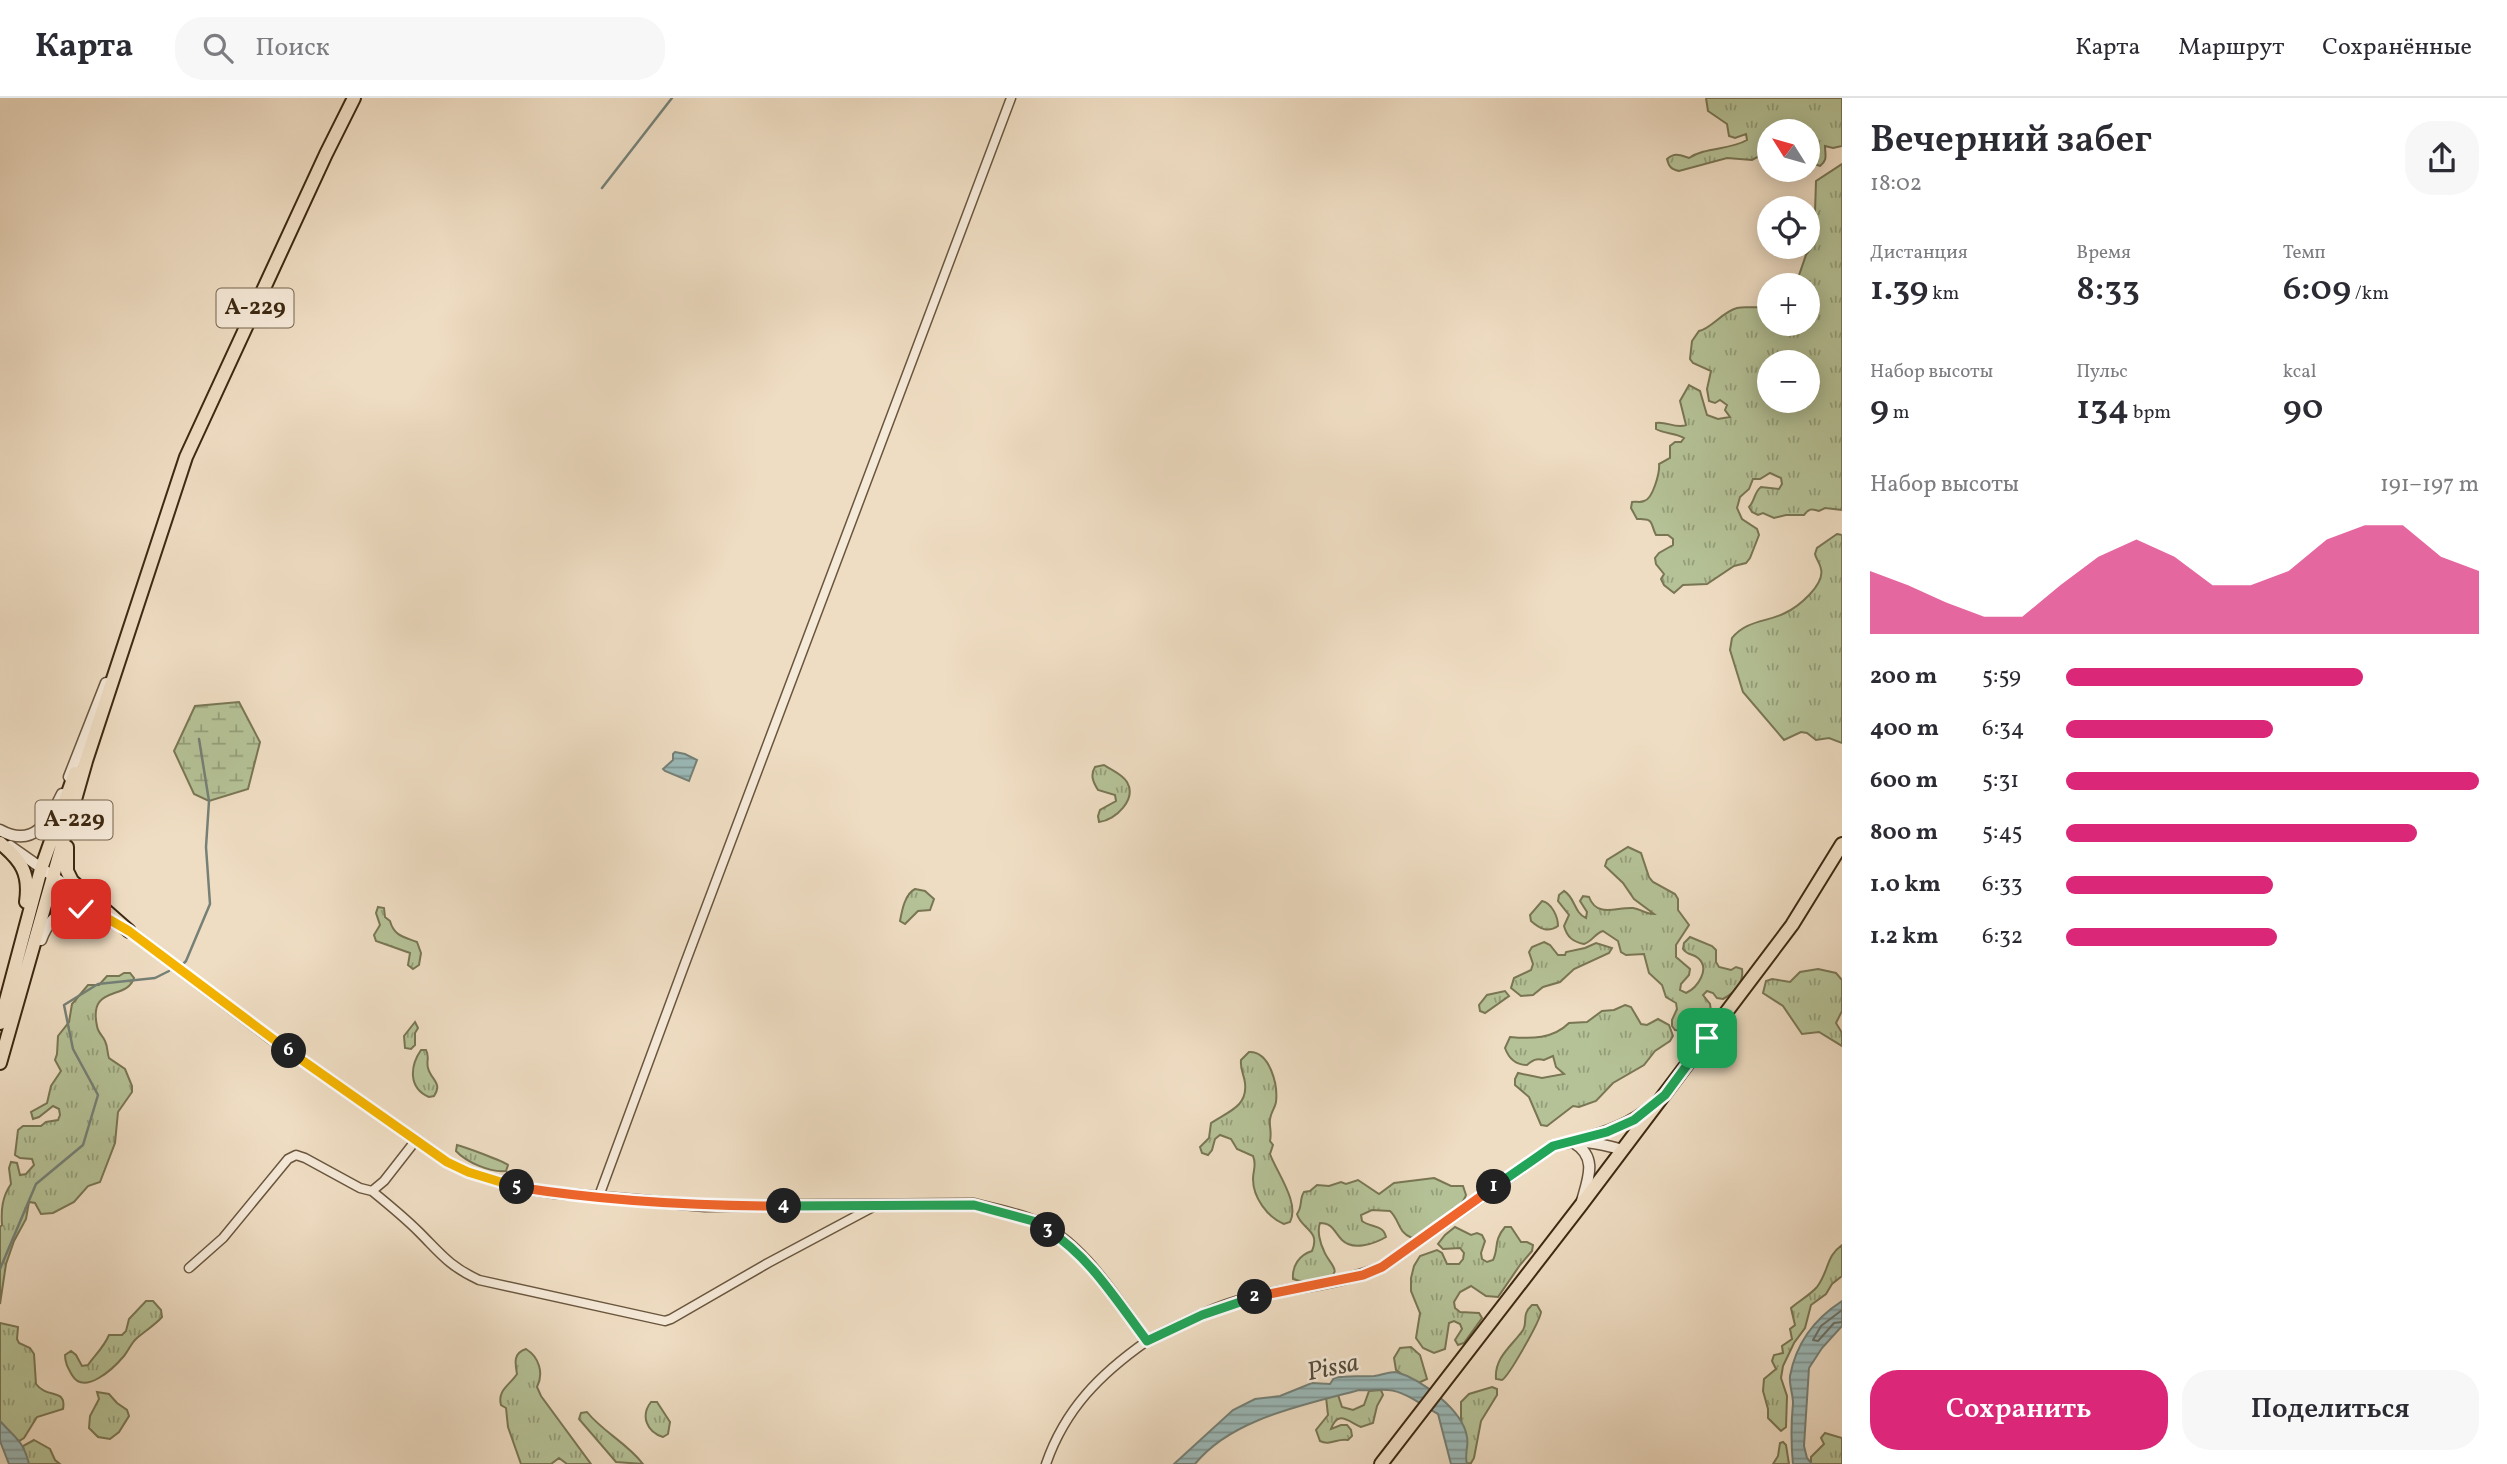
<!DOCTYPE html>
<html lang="ru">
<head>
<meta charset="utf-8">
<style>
	body { margin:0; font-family:Vollkorn,serif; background:#f7f7f7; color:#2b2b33; height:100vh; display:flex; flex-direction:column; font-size:26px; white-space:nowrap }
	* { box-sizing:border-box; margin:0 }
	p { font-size:23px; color:#7c7c81 }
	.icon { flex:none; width:38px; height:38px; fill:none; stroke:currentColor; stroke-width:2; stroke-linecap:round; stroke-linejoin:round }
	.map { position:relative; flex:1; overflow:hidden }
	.drawer { display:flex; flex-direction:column; background:#fff; width:665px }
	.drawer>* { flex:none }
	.needle { width:46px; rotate:307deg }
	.buttons { position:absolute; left:1757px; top:21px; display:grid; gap:14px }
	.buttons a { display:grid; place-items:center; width:63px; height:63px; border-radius:50%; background:#fff; box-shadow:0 4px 18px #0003; font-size:35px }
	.pin { position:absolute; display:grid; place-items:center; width:60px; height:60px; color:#fff; margin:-30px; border-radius:14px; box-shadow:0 4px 10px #0006 }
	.km { position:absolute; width:35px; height:35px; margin:-18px; border-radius:50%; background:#222; color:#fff; font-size:19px; line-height:35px; text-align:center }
	.round { display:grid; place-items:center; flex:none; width:74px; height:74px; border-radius:28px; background:#f7f7f7 }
	.summary { display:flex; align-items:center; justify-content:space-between; height:119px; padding:0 28px }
	h1 { font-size:38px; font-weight:600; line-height:52px }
	.metrics { display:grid; grid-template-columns:repeat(3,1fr); gap:10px; height:119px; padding:7px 28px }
	.metrics div { display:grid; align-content:center }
	.metrics b { font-size:35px; font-weight:600 }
	.metrics small { font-size:19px; font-weight:400 }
	.metrics p { font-size:19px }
	.chart { height:196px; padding:14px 28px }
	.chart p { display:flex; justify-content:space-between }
	.chart svg { width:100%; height:126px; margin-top:7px; fill:#db2777; opacity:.7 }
	.button { display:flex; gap:14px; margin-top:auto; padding:14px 28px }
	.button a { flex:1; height:80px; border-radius:28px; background:#db2777; color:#fff; font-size:28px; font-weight:600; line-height:80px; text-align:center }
	.button a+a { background:#f7f7f7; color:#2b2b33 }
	ul { padding:0 28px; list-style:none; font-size:23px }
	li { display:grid; grid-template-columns:112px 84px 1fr; align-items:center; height:52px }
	li i { height:18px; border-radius:9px; background:#db2777 }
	header { display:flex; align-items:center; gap:42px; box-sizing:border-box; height:98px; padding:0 35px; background:#fff; border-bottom:2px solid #e1e1e2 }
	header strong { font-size:33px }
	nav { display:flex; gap:38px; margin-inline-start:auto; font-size:24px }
	.search { width:490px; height:63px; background:#f7f7f7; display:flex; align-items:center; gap:18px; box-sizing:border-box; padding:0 24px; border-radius:28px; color:#7c7c81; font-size:26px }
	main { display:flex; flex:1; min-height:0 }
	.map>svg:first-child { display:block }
</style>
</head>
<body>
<header>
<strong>Карта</strong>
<div class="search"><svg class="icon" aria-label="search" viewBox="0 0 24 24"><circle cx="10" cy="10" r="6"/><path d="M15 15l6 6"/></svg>Поиск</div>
<nav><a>Карта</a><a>Маршрут</a><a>Сохранённые</a></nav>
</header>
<main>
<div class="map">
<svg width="1842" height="1366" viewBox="0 0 1842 1366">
	<defs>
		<pattern id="grass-tufts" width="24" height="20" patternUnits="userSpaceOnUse" patternTransform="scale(1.75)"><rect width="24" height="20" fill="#b5c297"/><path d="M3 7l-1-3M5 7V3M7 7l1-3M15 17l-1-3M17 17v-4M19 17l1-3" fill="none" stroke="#949e7a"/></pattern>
		<pattern id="wetland-marsh" width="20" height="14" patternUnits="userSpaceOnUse" patternTransform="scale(1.75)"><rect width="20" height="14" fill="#b5c297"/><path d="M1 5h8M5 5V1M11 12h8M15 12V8" fill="none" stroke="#949e7a"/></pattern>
		<pattern id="water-rules" width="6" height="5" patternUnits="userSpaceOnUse" patternTransform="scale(1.75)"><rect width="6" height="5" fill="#9bbaba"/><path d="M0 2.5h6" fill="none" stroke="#809796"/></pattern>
	</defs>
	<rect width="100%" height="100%" fill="#efddc3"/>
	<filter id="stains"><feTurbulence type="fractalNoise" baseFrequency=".00286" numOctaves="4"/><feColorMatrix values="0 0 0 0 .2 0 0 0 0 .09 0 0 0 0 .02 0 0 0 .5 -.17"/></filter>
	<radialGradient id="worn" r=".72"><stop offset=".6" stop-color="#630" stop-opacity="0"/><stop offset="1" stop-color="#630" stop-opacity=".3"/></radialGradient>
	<path fill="url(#grass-tufts)" stroke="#797654" stroke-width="2" fill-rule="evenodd" d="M1706 0H1842V48L1833 50 1825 48C1825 57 1828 62 1820 68L1814 66C1809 55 1808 45 1808 33H1769V53L1752 62 1727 60 1679 73C1671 71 1669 69 1667 61 1675 54 1680 57 1689 60 1705 49 1730 52 1747 42L1746 36 1735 40 1729 38 1727 26 1708 13Z
		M1842 66V412L1825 410 1819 413C1812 410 1808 411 1804 417H1786L1774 420 1763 415 1758 417 1752 414 1749 409C1755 403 1754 394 1761 389L1779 391 1782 386 1781 380 1770 375 1760 381H1753L1749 391 1740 399 1737 410 1742 421 1757 431 1759 437 1750 460 1746 465 1734 468 1707 486 1683 487 1674 495 1664 487 1661 481 1664 476 1656 466 1655 460 1659 455 1673 447V441L1668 437H1656C1650 426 1655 420 1637 421L1631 410 1632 404C1636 403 1640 405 1644 403 1653 401 1660 374 1659 366L1670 360V348L1675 344H1681L1684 340C1676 335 1665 336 1656 331V325C1666 323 1676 331 1686 327L1680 303 1689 287 1700 293 1707 317 1718 321 1730 319 1725 312 1727 307 1720 302 1715 305 1709 303 1707 291 1711 273 1693 265 1690 261 1692 243 1699 233C1712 230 1722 214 1737 210 1749 207 1758 213 1769 205V226H1808V187H1785L1798 180 1806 157 1814 146 1816 83ZM1769 264H1808V303H1769Z
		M1837 436 1842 437V645L1829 640 1816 642 1807 635 1801 634 1784 642 1743 594 1730 552 1732 540C1746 522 1768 524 1785 515 1798 509 1825 487 1821 471 1820 465 1816 461 1815 456L1817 450Z
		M1104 667C1111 672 1122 676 1127 684 1137 701 1116 722 1099 724L1098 718 1100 712 1116 703 1115 697 1098 692C1093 684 1090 677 1095 669Z
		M1628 749 1641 755 1649 779 1653 784 1675 796 1678 801V812L1689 827 1676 847V859L1690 871 1689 877 1681 886 1680 892 1686 895C1697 890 1711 871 1698 860 1692 855 1688 858 1683 851L1684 845 1690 839 1712 848 1716 852V864L1719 869 1731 872 1736 869 1742 871C1744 885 1734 895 1723 901L1717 900 1713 895 1707 893 1703 897 1710 906 1711 913C1700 920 1690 934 1675 932L1672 928V922L1677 911 1676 905 1666 899 1662 887 1649 875 1644 856 1626 857 1621 854 1618 843 1603 833C1595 835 1593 843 1584 846 1573 844 1567 839 1564 828L1569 817 1558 803 1559 797 1564 793C1575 799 1574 815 1586 820L1587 814 1580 803 1583 798 1589 799C1597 820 1616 809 1633 810 1641 811 1645 816 1654 816L1634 801 1623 785 1605 768 1607 762Z
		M915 791 925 793 934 801 930 812 918 813 905 826 900 823C902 812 905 796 915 791Z
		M1542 803C1552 805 1558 819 1558 828 1548 835 1540 831 1531 823L1530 817Z
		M378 809 384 810 385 819 390 823C394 838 404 839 417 844L421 855 419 867 413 871 408 867 410 855 376 843 374 837 380 827 376 815Z
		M1544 844 1550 847 1558 857H1565L1566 854 1585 850 1596 845 1612 850 1609 855 1574 871 1560 884 1543 889 1533 897 1521 898 1511 890 1514 880 1531 872 1533 866 1529 854 1532 849Z
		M1818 871 1836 875 1842 882V913L1836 925 1842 935V948L1819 934 1802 936 1783 908 1763 895 1766 883 1772 881 1790 884 1800 874Z
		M124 875H130L134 880C127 903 88 886 97 928 98 935 103 938 105 943 108 949 107 955 109 960L125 971 132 988V994L118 1014 115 1045 100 1084 88 1088 74 1104 53 1115 41 1116 35 1105 29 1104 26 1121 14 1143 6 1166 0 1206V1129L2 1127C1 1112 2 1099 11 1086L9 1070 11 1064 17 1065 20 1077 26 1076 34 1067 32 1061 20 1060 15 1057 18 1032 23 1028H41L46 1024 58 1022 60 1017 59 1011 53 1008 39 1019 33 1021 31 1014 47 1005 51 988 61 973 55 962 57 956 58 938 69 924 72 906 88 887H99L107 878H119Z
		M1505 893 1509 898 1485 915 1480 913 1479 907 1487 897Z
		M1625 907 1631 909 1641 926 1647 927 1658 921 1669 927 1673 938 1670 943 1655 953 1644 967 1613 985 1596 1003 1579 1009 1573 1008 1547 1028 1541 1027 1529 999 1515 987V981L1518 975 1542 980 1564 976 1556 969 1553 958 1544 962C1536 960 1533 962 1527 967 1516 967 1509 961 1505 950L1510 939C1531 941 1553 941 1569 925L1587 924 1602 913 1614 912Z
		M415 924 418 930 415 935V947L411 951 405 950 404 938Z
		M421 952H426C430 960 426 962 428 970 431 982 443 985 434 998L429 999C408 990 410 968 421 952Z
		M1249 954C1270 953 1278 987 1276 1004 1275 1010 1271 1014 1270 1021 1269 1029 1272 1033 1270 1043L1273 1047 1270 1056C1277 1075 1300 1105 1290 1124L1284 1126C1267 1119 1253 1099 1253 1081 1253 1072 1257 1067 1253 1058L1237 1051 1231 1041 1220 1037 1215 1041 1212 1052 1208 1057 1202 1055 1200 1049 1209 1040 1211 1025C1227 1014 1248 1009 1245 985 1244 976 1240 972 1241 962Z
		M457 1047C465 1049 503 1063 508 1067L506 1073C491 1075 466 1064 456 1053Z
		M1434 1080 1451 1088H1463L1466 1097C1461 1113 1427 1133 1412 1140 1397 1134 1400 1122 1390 1113L1372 1112 1361 1117 1362 1123C1371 1130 1383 1126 1386 1139 1374 1146 1353 1153 1342 1142 1334 1134 1333 1125 1320 1125 1317 1133 1320 1145 1324 1153 1328 1165 1347 1176 1322 1181 1311 1183 1303 1185 1293 1181 1292 1168 1299 1157 1312 1153 1321 1132 1301 1131 1297 1116 1303 1108 1299 1101 1304 1094L1310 1093 1317 1087 1329 1088 1341 1084 1346 1086 1358 1082 1379 1096 1394 1085Z
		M1455 1129 1471 1137 1477 1135 1482 1137 1485 1143 1481 1155 1482 1161 1487 1164 1493 1162C1499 1150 1493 1143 1505 1129H1511L1521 1144H1527L1533 1147 1532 1153 1520 1167 1498 1199 1486 1198 1471 1188 1460 1194 1454 1204 1455 1210 1460 1214 1479 1215 1482 1220 1464 1245 1458 1247 1455 1242 1462 1231 1460 1226 1454 1223 1449 1225 1445 1251 1434 1255 1423 1250 1416 1240 1420 1215 1411 1193V1180L1414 1168 1420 1158 1437 1152 1442 1155 1447 1166H1459L1463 1161 1464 1155 1460 1150 1443 1151 1438 1146 1445 1137Z
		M1842 1147V1178L1832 1186 1826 1196 1811 1207 1805 1230 1794 1245 1783 1268 1781 1280 1787 1298 1786 1329 1781 1333 1768 1320V1311L1763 1293 1764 1281 1776 1271 1772 1263 1774 1257 1783 1255 1782 1248 1792 1241 1790 1231 1795 1227 1791 1210C1799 1203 1810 1197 1817 1189 1829 1173 1826 1158 1842 1147Z
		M146 1203H153L161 1212 162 1219C155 1227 145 1233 137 1240 131 1245 129 1252 124 1258 113 1271 84 1298 72 1277 68 1270 65 1265 65 1257L71 1253 76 1257 82 1268 88 1267C95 1257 104 1249 109 1237H122L126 1233 129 1221Z
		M1532 1207H1537L1541 1214C1540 1223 1509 1278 1502 1282L1496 1281C1494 1259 1513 1247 1523 1232 1528 1224 1521 1217 1532 1207Z
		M0 1225 18 1229 17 1241 19 1245 30 1250 34 1256 36 1286C47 1301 67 1290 63 1311L37 1319 24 1340 19 1343 0 1334Z
		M1411 1249 1420 1257 1427 1281 1416 1286 1396 1272 1394 1260 1400 1250Z
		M526 1251C539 1259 544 1275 537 1289L541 1298 591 1366H567L559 1360 551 1366H521L508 1329 506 1310 501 1307C497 1292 510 1287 517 1276 515 1265 513 1255 526 1251Z
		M1492 1289 1497 1291V1297L1481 1323 1474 1360 1471 1365 1464 1366 1458 1328 1461 1323V1304L1469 1296Z
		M1381 1292 1383 1297 1377 1308 1373 1325 1361 1329C1349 1324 1338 1311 1331 1331L1341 1327H1347L1351 1332 1352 1338 1348 1342C1337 1340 1330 1348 1320 1343L1316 1332 1328 1317 1326 1299 1338 1297 1342 1309 1353 1312 1364 1307 1369 1293Z
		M97 1294 109 1296 117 1305 127 1312 129 1318 119 1334 110 1341 98 1339 89 1330 90 1318 99 1301Z
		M651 1304H657L670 1324 668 1336 663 1339C647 1334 640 1318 651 1304Z
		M587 1314C603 1334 627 1345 643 1366L616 1364 579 1321 581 1315Z
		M1825 1335 1842 1340V1366H1811V1359L1824 1346 1821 1340Z
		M34 1342 50 1351 55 1362 60 1366H26L23 1348Z
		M1783 1344 1786 1347 1789 1366H1773L1778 1358 1780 1345Z"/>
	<path fill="url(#wetland-marsh)" stroke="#797654" stroke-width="2" d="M239 604 260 644 248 691 209 703 194 696 174 653 195 608Z"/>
	<path fill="url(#water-rules)" stroke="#758077" stroke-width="2" d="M675 654 685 656 697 662 689 683 665 673 663 671 673 662V656Z
		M1842 1203V1228L1822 1250 1809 1270 1804 1348 1807 1360 1812 1366H1793C1791 1346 1791 1326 1793 1305 1793 1296 1789 1287 1790 1278 1796 1245 1814 1221 1842 1203Z
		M1396 1274C1421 1281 1463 1312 1467 1339 1469 1349 1464 1356 1467 1366H1451L1438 1316C1423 1308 1405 1293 1388 1292 1378 1291 1369 1293 1359 1292 1305 1307 1232 1320 1195 1366H1174L1233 1312 1255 1301 1280 1298 1312 1285 1330 1286 1334 1280C1348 1277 1360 1279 1374 1278 1381 1277 1389 1274 1396 1274Z
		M0 1323C15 1340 23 1342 29 1366H9L0 1343Z"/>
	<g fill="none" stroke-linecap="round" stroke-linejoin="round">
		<path stroke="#6c7266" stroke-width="2" d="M1842 1212 1821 1228 1813 1242 1818 1243 1834 1225 1842 1224"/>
		<path stroke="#758077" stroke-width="2.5" d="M602 90 672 0
			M184 865 186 863 210 806 206 749 209 703 199 641
			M0 1171 36 1086 83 1047 98 997 73 951 64 907 98 886 155 880 169 873"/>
		<defs>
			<path id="minor" d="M372 1093C388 1106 404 1119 419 1134 441 1156 449 1168 479 1182L665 1223 671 1221 768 1165 875 1108
				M599 1098 684 868 1011 0
				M189 1170 223 1140 288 1061 296 1057 305 1060 360 1090 372 1093 384 1083 416 1042
				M1046 1366C1065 1311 1100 1276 1147 1243"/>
			<path id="tertiary" d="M69 679 106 585
				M0 732C34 751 49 723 62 696
				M10 748 84 800
				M124 829 272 941 447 1064 468 1074 517 1089 555 1095 705 1108 974 1106C993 1111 1013 1115 1032 1122 1083 1144 1115 1200 1147 1243 1179 1228 1211 1210 1246 1201 1291 1189 1339 1187 1382 1169L1553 1048C1576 1040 1599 1045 1623 1052
				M41 842C54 805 83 807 113 824
				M1580 1041C1609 1034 1630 1025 1654 1006
				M1574 1045C1598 1059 1588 1081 1582 1103"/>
			<path id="primary" d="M1381 1366 1581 1107 1792 827 1842 746"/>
			<path id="trunk" d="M0 745C22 763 30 776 26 804
				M67 749V773L72 783 129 833
				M0 925 41 771 75 675
				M0 965 86 663 186 359 326 56 354 0"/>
		</defs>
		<use href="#minor" stroke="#6a563e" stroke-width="11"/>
		<use href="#tertiary" stroke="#6a563e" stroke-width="13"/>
		<use href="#primary" stroke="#3d2912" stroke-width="16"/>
		<use href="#trunk" stroke="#3d2912" stroke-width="16"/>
		<use href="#minor" stroke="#f5e9d8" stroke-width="8"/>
		<use href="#tertiary" stroke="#f5e9d8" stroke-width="10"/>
		<use href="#primary" stroke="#efddc3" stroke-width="12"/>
		<use href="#trunk" stroke="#efddc3" stroke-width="12"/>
	</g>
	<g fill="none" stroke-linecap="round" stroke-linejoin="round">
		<defs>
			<path id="split-1" d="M1494 1089 1553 1048 1607 1034 1634 1022 1665 997 1707 940"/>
			<path id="split-2" d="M1255 1199 1363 1177 1382 1169 1494 1089"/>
			<path id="split-3" d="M1048 1132C1090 1159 1117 1203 1147 1243L1202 1217 1255 1199"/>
			<path id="split-4" d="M784 1108 974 1107 1033 1123 1048 1132"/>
			<path id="split-5" d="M517 1089C605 1103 695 1108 784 1108"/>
			<path id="split-6" d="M289 953 447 1064 468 1074 517 1089"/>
			<path id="split-7" d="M81 811 105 819 129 833 289 953"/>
		</defs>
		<use href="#split-1" stroke="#fff" stroke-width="14"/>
		<use href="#split-2" stroke="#fff" stroke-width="14"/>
		<use href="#split-3" stroke="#fff" stroke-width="14"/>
		<use href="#split-4" stroke="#fff" stroke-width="14"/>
		<use href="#split-5" stroke="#fff" stroke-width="14"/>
		<use href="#split-6" stroke="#fff" stroke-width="14"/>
		<use href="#split-7" stroke="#fff" stroke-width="14"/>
		<use href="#split-1" stroke="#22a559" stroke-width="9"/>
		<use href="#split-2" stroke="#f0652b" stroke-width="9"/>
		<use href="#split-3" stroke="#22a559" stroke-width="9"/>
		<use href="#split-4" stroke="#22a559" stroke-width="9"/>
		<use href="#split-5" stroke="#f0652b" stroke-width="9"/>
		<use href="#split-6" stroke="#f5b400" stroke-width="9"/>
		<use href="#split-7" stroke="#f5b400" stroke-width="9"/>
	</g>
	<g text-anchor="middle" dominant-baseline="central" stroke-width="5" stroke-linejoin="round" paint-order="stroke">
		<g fill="#f5e9d8" stroke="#74634d" stroke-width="2">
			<rect x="216.5" y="190.5" width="77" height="39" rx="5"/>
			<rect x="35.5" y="702.5" width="77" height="39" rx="5"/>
		</g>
		<g font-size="23" font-weight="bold" fill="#3d2912">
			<text x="255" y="210">А-229</text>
			<text x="74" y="722">A-229</text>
		</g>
		<g font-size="26" font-style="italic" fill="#544d3c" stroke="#f5e9d8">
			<text transform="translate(1333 1270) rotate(-12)">Pissa</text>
		</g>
	</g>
	<rect width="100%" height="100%" filter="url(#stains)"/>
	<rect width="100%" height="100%" fill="url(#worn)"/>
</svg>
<div class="buttons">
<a><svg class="needle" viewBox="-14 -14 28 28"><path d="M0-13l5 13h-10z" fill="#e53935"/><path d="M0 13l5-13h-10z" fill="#7c7c81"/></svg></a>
<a><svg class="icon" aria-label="locate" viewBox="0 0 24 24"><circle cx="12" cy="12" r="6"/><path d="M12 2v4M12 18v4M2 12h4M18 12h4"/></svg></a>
<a>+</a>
<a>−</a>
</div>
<div class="pin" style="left:1707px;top:940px;background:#1e9e55"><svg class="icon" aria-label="arrive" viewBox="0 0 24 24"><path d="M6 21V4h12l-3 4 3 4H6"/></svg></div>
<div class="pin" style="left:81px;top:811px;background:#d93025"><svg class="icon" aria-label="check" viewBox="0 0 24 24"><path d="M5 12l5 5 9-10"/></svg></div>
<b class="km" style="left:1494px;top:1089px">1</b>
<b class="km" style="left:1255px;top:1199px">2</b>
<b class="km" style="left:1048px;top:1132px">3</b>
<b class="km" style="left:784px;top:1108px">4</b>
<b class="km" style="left:517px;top:1089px">5</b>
<b class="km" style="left:289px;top:953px">6</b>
</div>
<section class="drawer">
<div class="summary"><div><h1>Вечерний забег</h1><p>18:02</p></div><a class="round"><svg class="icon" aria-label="share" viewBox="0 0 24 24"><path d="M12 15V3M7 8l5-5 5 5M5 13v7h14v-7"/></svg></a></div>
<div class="metrics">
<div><p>Дистанция</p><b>1.39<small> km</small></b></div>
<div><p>Время</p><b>8:33</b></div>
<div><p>Темп</p><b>6:09<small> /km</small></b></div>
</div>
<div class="metrics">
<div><p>Набор высоты</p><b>9<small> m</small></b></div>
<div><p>Пульс</p><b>134<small> bpm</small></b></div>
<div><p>kcal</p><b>90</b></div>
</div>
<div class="chart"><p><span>Набор высоты</span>191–197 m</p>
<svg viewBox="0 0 160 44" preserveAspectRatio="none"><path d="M0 44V22L10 27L20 33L30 38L40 38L50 27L60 17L70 11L80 17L90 27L100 27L110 22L120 11L130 6L140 6L150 17L160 22V44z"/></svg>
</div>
<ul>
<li><b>200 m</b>5:59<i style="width:72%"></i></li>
<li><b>400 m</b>6:34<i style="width:50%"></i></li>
<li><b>600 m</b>5:31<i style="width:100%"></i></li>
<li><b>800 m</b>5:45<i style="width:85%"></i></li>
<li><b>1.0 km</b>6:33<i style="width:50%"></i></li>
<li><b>1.2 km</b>6:32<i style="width:51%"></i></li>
</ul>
<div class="button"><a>Сохранить</a><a>Поделиться</a></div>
</section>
</main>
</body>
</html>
